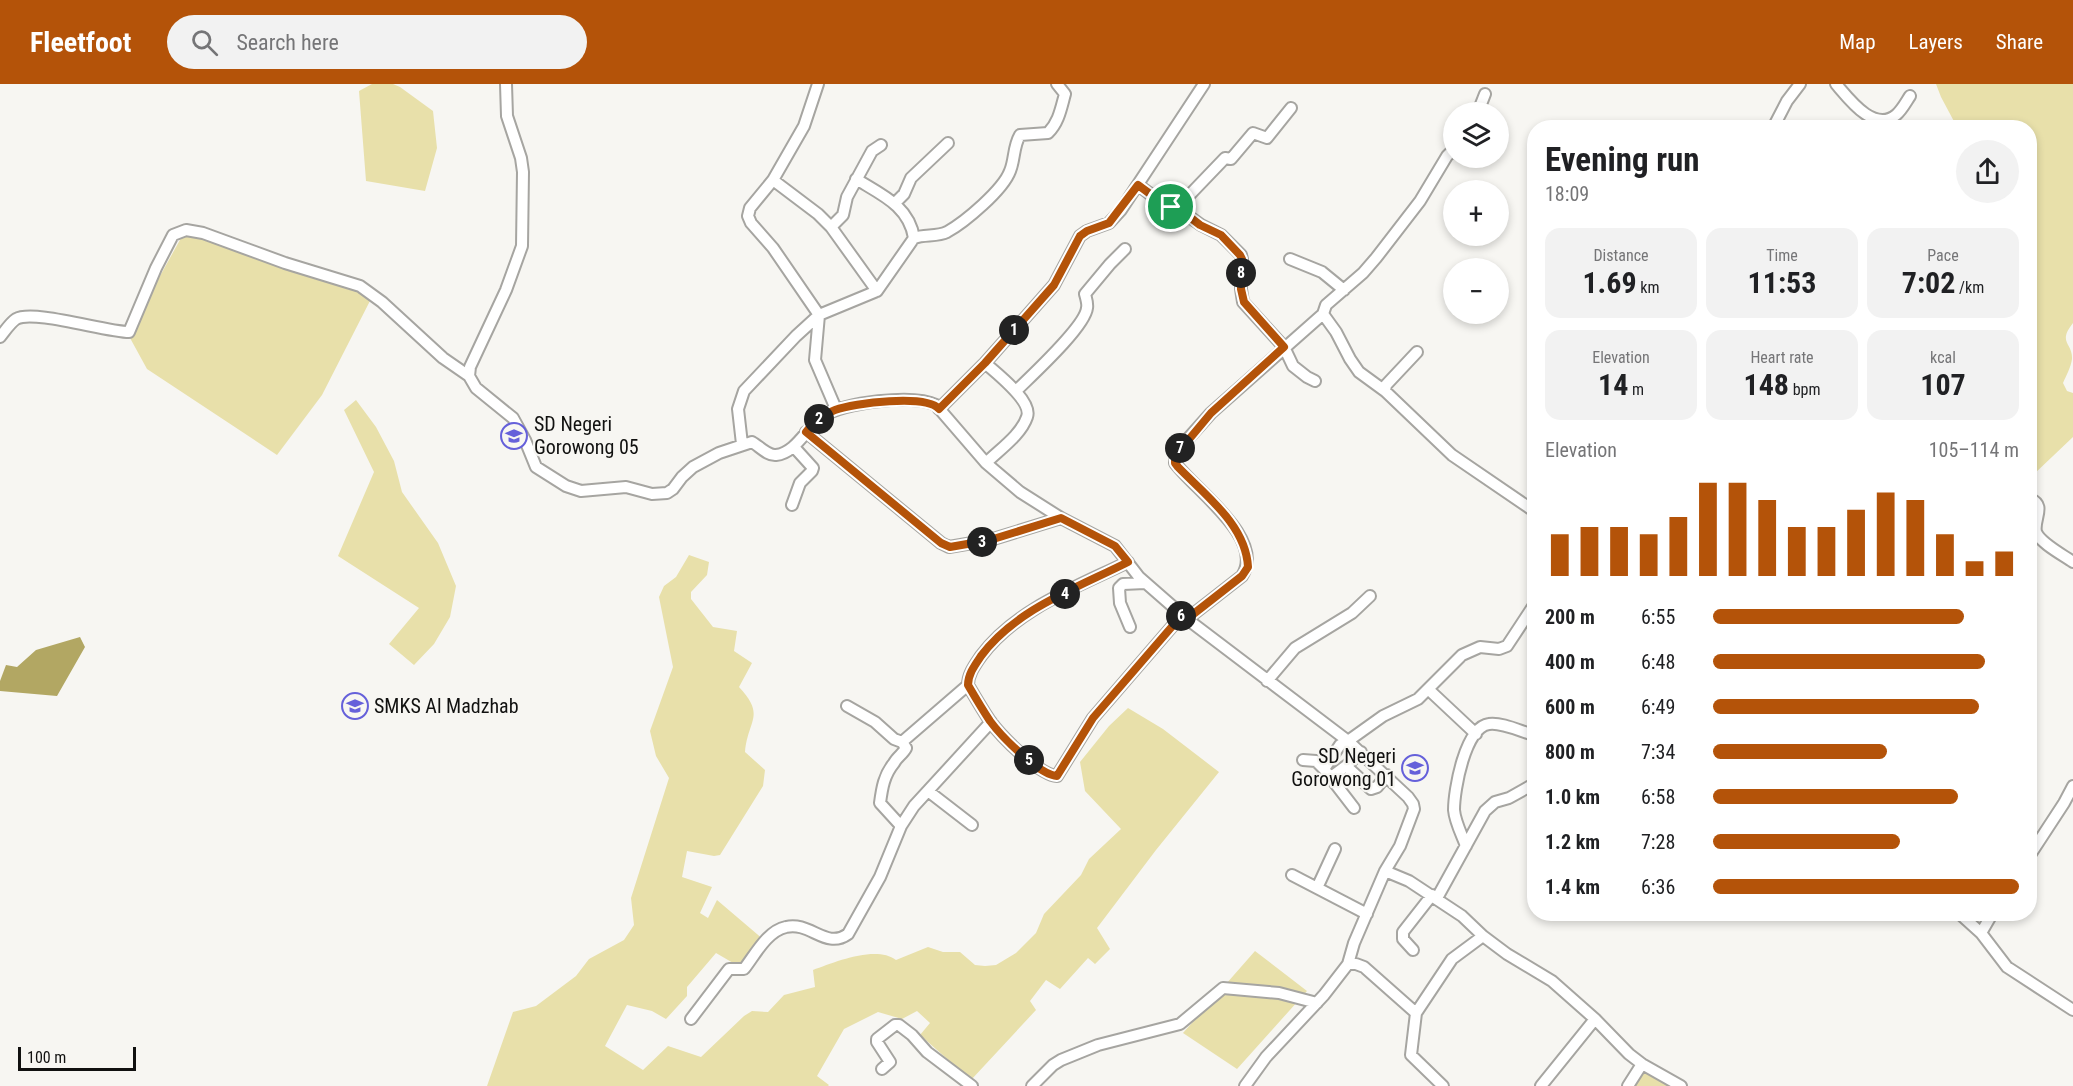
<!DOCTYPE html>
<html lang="en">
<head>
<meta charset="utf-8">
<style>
	body { margin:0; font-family:"Roboto Condensed",sans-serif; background:#f2f2f2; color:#202124; height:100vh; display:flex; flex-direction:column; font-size:22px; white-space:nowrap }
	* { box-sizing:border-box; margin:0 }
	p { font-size:20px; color:#757577 }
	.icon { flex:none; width:33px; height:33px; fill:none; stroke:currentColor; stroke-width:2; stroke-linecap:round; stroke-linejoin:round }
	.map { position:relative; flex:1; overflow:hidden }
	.details { position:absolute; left:1527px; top:36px; width:510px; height:801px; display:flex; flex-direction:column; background:#fff; border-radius:24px; box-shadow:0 3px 9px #0003 }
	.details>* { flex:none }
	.tools { position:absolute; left:1443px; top:18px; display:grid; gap:12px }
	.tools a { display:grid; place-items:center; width:66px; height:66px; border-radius:50%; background:#fff; box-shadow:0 3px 9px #0003; font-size:30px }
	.scale { position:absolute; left:18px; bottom:15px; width:118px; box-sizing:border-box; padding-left:6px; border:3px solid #111110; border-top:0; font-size:16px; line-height:21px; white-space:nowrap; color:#111110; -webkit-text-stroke:4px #f7f6f2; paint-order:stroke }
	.pin { position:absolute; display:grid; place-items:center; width:51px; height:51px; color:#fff; margin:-26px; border:3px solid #fff; border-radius:50%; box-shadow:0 2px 6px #0007 }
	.km { position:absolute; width:30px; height:30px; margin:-15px; border-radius:50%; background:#222; color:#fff; font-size:16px; line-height:30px; text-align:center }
	.round { display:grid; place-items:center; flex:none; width:63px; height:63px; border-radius:32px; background:#f2f2f2 }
	.headline { display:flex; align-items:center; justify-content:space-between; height:102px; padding:0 18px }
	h1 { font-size:33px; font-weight:700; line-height:45px }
	.metrics { display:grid; grid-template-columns:repeat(3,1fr); gap:9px; height:102px; padding:6px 18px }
	.metrics div { display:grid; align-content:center; border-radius:15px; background:#f2f2f2; text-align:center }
	.metrics b { font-size:30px; font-weight:700 }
	.metrics small { font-size:16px; font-weight:400 }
	.metrics p { font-size:16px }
	.chart { height:168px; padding:12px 18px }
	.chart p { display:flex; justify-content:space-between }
	.chart svg { width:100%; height:108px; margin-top:6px; stroke:#b45309; stroke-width:6 }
	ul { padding:0 18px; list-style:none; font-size:20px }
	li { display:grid; grid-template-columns:96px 72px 1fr; align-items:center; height:45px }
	li i { height:15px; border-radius:8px; background:#b45309 }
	header { display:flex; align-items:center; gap:36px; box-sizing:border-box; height:84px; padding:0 30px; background:#b45309; color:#fff }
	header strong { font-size:28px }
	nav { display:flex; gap:33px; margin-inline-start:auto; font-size:21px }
	.search { width:420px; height:54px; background:#f2f2f2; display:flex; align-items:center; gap:15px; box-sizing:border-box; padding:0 21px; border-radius:33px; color:#757577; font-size:22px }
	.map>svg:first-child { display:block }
</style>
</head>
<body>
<header>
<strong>Fleetfoot</strong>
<div class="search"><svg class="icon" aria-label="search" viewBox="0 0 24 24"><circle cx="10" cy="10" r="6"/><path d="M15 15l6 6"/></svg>Search here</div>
<nav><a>Map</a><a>Layers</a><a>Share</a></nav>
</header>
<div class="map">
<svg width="2073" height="1002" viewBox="0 0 2073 1002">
	<rect width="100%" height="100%" fill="#f7f6f2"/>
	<path fill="#e8e0aa" d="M372 0H393L400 3 433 27 437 64 425 107 366 97 359 7Z
		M1936 0H2073V239C2057 259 2073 259 2072 275 2071 283 2066 292 2063 299L2067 307 2073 309V353L2033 391 2030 397V44L1957 43 1941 13Z
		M186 145 373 211 322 311 277 371 147 285 124 243 145 219Z
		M356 316 376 343 394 377 402 408 438 459 456 502 450 533 434 560 414 581 389 560 419 524 338 472 374 388 344 326Z
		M689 471 709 478 707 491 691 508V515L713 543 737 547 734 567 752 579 739 603C766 632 748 635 745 668L765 686 763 702 720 771 714 772 687 767 682 793 712 803 700 829 708 834 717 816 764 856 740 883 716 869 687 903V912L666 935 652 927 627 921 605 962 643 986 668 962 701 973 744 932 752 927 768 928 784 911 815 903 813 886C835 878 876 861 896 876L928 863 943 868H960L975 881 985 882 996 881 1016 869 1036 849 1044 830 1081 791 1089 775 1121 745 1085 707 1080 678 1109 642 1128 624 1163 645 1219 688 1156 766 1097 844 1110 865 1095 880 1088 874 1060 905 1046 896 1030 917 1036 926 971 996 920 951 930 939 917 927 902 935 878 928 844 945 817 992 829 1001 828 1002H487L513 928 536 922 576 892 589 875 624 856 634 841 631 814 669 694 656 672 650 647 673 583 659 513 664 502 676 493Z
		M1255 867 1307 907 1237 985 1183 949Z
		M1645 982 1678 1002H1632Z"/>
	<path fill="#b2a763" d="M80 553 85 563 57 612 0 607V597L6 581 17 583 36 566Z"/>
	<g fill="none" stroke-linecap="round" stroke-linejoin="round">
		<defs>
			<path id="minor" d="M818 0 804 42 773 96 750 124 748 132 751 139 773 164 819 231 815 276 836 325
				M1836 0C1849 15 1874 49 1896 31 1902 26 1906 18 1910 12
				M1478 28 1485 10
				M1773 44 1787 17 1800 0
				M856 95C882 111 909 122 914 154
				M773 96 818 130 831 143 877 207
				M1138 101 1161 118 1177 124 1201 141 1221 151 1241 171 1242 175 1241 205 1243 218 1284 263 1293 282 1307 293 1315 297
				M896 118 904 110 911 94 948 59
				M1177 124 1225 74 1231 75 1253 49 1267 54 1291 24
				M831 143 843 131 847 113 872 67 881 61
				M1290 175 1322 188 1344 206
				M1323 230 1336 248 1350 275 1359 288 1385 307 1452 371 1534 427
				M0 253C5 247 10 239 16 235 33 225 106 248 129 248L156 184 173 151 186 146 203 149 285 179 360 202 382 218 443 274 469 292 476 304 513 334 525 356 536 383 566 402 581 407 626 403 652 410 667 409 673 405 682 393 693 383 719 369 752 358C759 362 768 372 776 371 796 369 807 343 822 333 842 318 914 310 936 321L986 379 1020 408 1061 434 1115 462 1139 493 1187 535 1348 657 1340 661 1324 685 1354 724
				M985 279C996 289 1033 317 1027 333 1021 351 999 366 986 379
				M469 292 470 283 506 206 522 162 523 88 521 74 507 32 506 0
				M1016 307C1031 292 1085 243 1087 224 1088 220 1086 214 1085 210L1110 180 1125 165
				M1385 307 1386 301 1417 268
				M939 325 985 279 1054 201 1080 152 1087 147 1109 139 1121 126 1204 0
				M806 348 941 459 949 463 990 456 1061 434
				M742 360 738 325 744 307 796 252 819 231 877 207 914 154C924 150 937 153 947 148 965 138 1003 106 1010 87 1015 75 1013 63 1020 51L1048 49C1059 38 1061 24 1065 10L1057 0
				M2030 415C2047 421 2033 435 2036 448 2040 459 2063 471 2073 478
				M792 421 800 399 812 387 813 384 794 363
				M1128 478C1077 503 1016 525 981 572 975 581 968 590 968 601 975 613 982 625 990 637 1001 652 1039 691 1057 692L1093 634 1182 531
				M1187 535 1242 492C1266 455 1196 407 1175 379L1177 367 1211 329 1323 230 1326 221 1363 189 1376 174 1420 117 1447 72 1454 65
				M1130 543 1120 519 1119 504 1123 500 1145 499
				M1267 597 1295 564 1352 529 1370 512
				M1428 605 1476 650
				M847 622 875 638 894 655 902 658 968 601
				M1303 676 1316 677 1324 685
				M1346 682 1371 705 1377 703 1387 691
				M1331 693 1346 682 1361 668
				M928 707 972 741
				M901 742 880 719C882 704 884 691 894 679 897 673 903 670 906 664L902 658
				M1466 762C1462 751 1455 738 1454 726 1454 706 1465 643 1489 640 1502 638 1522 648 1534 651
				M2030 771 2064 719 2073 702
				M1385 787 1409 797 1462 832 1483 852 1507 870 1552 897 1595 935 1629 970 1642 980 1681 1002
				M1292 791 1367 830
				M1317 804 1335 765
				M1437 814 1485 727 1495 718 1509 714 1534 700
				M1960 830 1981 849 1992 830
				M1981 849 2007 883 2073 926
				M1413 866 1403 855V848L1432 811
				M1348 880H1356L1364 883 1416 929 1452 875 1483 852
				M1416 929 1411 971 1443 1002
				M691 935 729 885H744C755 871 767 847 786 843 810 837 826 866 848 850L880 793 901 742 914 722 991 638
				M882 985 890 978 877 958V955L895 941H899L912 951 927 968 972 1002
				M1032 1002 1053 981 1061 976 1098 961 1180 940 1223 904 1279 909 1317 919
				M1245 1002 1266 973 1324 911 1348 880 1354 859 1385 787 1400 762 1414 725 1413 720 1408 713 1348 657 1383 632 1418 615 1462 571 1480 563 1499 565 1507 562 1534 521
				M1541 1002 1595 935
				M1628 1002 1642 980"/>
		</defs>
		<use href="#minor" stroke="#a6a5a1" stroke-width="14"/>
		<use href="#minor" stroke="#fff" stroke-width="10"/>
	</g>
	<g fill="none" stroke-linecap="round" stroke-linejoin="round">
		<defs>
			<path id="route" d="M1138 101 1161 118 1178 124 1200 141 1221 151 1240 171 1242 175 1241 205 1244 218 1284 263 1211 329 1175 372V379L1178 383C1205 411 1246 441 1248 483L1242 492 1187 535 1182 531 1093 634 1057 692C1039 691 1001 652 990 637 982 625 975 613 968 601 968 590 975 581 981 572 1016 525 1077 504 1128 478L1115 462 1061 434 990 456 950 463 941 459 806 348C813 338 824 330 835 326 854 319 926 310 939 325L985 279 1054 201 1080 152 1087 147 1109 139Z"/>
		</defs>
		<use href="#route" stroke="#fff" stroke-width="12"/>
		<use href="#route" stroke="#b45309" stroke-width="8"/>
	</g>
	<defs>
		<symbol id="school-ring" viewBox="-11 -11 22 22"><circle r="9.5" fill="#f7f6f2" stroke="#6560da" stroke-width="1.5"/><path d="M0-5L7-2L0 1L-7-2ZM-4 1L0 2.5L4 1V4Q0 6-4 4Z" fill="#6560da"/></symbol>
	</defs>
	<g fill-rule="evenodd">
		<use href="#school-ring" x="499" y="337" width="30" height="30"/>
		<use href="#school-ring" x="340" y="607" width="30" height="30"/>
		<use href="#school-ring" x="1400" y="669" width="30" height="30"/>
	</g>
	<g text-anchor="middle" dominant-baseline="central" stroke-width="4.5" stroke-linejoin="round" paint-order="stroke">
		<g font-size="20" fill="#111110" stroke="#f7f6f2" text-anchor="start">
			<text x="534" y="340">SD Negeri<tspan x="534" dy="23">Gorowong 05</tspan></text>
			<text x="374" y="622">SMKS Al Madzhab</text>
			<text x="1396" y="672" text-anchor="end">SD Negeri<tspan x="1396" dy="23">Gorowong 01</tspan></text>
		</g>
	</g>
</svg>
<div class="tools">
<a><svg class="icon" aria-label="layers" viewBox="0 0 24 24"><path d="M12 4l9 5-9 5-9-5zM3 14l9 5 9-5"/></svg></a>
<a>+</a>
<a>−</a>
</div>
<div class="scale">100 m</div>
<div class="pin" style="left:1171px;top:123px;background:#1e9e55"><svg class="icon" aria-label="arrive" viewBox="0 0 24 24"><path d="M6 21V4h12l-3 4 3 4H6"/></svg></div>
<b class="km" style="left:1014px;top:246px">1</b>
<b class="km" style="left:819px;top:335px">2</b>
<b class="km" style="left:982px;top:458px">3</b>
<b class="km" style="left:1065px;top:510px">4</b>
<b class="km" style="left:1029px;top:676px">5</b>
<b class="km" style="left:1181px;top:532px">6</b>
<b class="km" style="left:1180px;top:364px">7</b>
<b class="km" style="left:1241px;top:189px">8</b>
<section class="details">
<div class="headline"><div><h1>Evening run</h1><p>18:09</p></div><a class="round"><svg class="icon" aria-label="share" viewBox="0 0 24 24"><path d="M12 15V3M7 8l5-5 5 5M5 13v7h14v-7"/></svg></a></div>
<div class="metrics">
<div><p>Distance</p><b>1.69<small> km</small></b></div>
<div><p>Time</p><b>11:53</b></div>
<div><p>Pace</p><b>7:02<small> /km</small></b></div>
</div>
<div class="metrics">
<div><p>Elevation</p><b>14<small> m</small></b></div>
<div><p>Heart rate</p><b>148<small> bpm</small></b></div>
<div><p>kcal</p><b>107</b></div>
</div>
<div class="chart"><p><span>Elevation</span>105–114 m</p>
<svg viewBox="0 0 160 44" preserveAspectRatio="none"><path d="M5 44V27M15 44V24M25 44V24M35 44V27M45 44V20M55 44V6M65 44V6M75 44V13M85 44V24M95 44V24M105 44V17M115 44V10M125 44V13M135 44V27M145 44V38M155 44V34"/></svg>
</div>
<ul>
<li><b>200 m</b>6:55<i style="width:82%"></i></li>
<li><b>400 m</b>6:48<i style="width:89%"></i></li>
<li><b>600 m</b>6:49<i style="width:87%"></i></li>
<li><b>800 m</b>7:34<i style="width:57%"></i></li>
<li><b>1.0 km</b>6:58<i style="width:80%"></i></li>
<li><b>1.2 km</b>7:28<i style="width:61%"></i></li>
<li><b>1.4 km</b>6:36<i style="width:100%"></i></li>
</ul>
</section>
</div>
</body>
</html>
